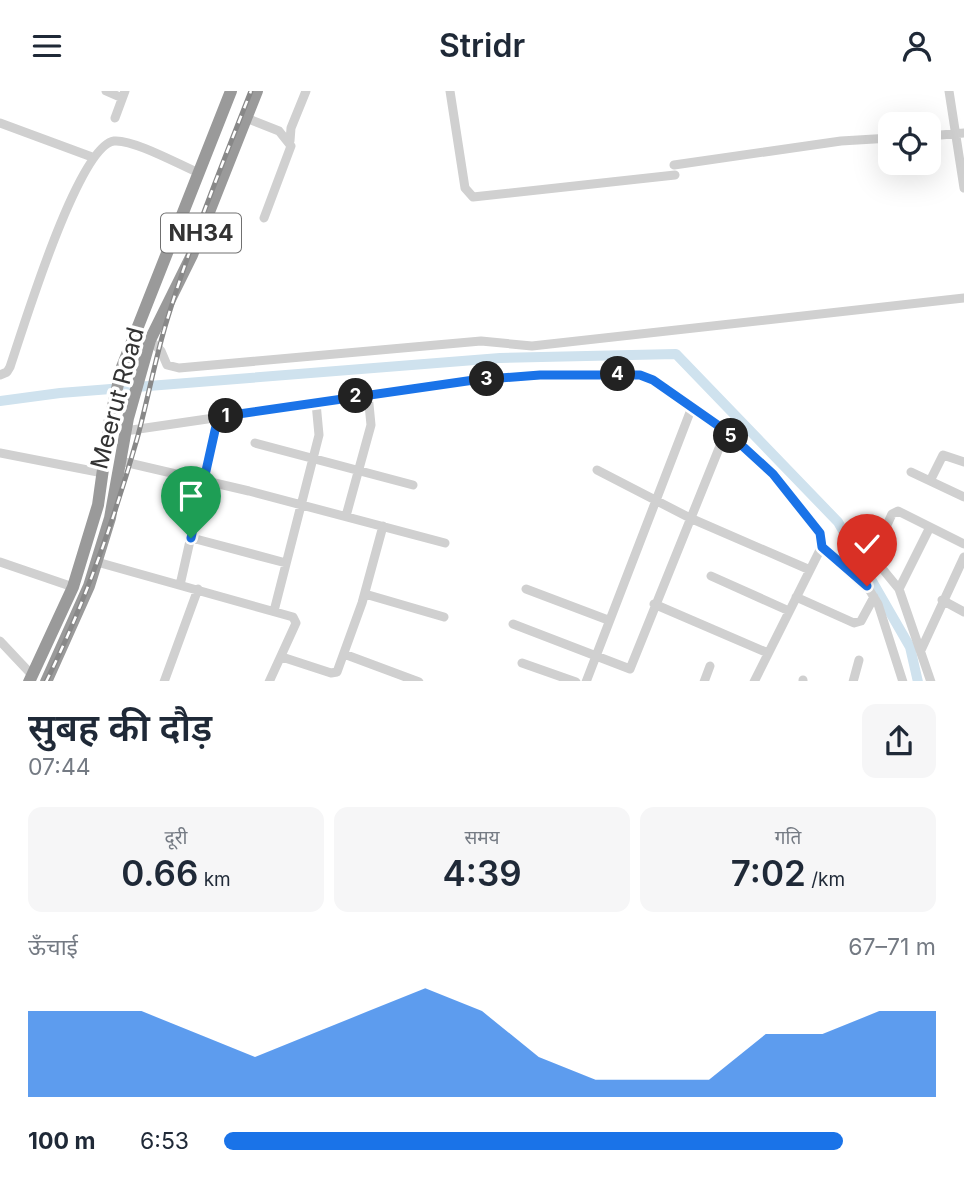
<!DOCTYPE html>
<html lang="hi">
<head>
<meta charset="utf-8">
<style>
	body { margin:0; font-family:Inter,"Noto Sans Devanagari",sans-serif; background:#f6f6f7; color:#1f2937; height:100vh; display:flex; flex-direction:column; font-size:26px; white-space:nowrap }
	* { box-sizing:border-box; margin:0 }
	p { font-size:23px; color:#747a83 }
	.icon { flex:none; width:38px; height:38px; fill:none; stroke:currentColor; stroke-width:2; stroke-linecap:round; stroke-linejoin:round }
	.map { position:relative; height:590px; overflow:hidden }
	.side { display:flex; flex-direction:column; background:#fff; flex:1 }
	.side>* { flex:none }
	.controls { position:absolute; left:878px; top:21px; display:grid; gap:14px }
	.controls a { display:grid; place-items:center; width:63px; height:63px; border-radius:14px; background:#fff; box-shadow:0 7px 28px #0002; font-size:35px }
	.pin { position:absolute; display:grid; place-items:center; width:60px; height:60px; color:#fff; margin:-72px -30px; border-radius:50% 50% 50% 0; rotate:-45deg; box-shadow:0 0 7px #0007 }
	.pin .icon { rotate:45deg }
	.km { position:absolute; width:35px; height:35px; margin:-18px; border-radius:50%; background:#222; color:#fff; font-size:19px; line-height:35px; text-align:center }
	.round { display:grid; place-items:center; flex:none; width:74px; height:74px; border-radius:14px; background:#f6f6f7 }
	.headline { display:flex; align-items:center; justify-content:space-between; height:119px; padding:0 28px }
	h1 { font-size:38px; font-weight:600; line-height:52px }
	.stats { display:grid; grid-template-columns:repeat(3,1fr); gap:10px; height:119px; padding:7px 28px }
	.stats div { display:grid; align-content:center; border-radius:14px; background:#f6f6f7; text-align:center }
	.stats b { font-size:35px; font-weight:600 }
	.stats small { font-size:19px; font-weight:400 }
	.stats p { font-size:19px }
	.chart { height:196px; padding:14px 28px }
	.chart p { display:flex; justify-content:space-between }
	.chart svg { width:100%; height:126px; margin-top:7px; fill:#1a73e8; opacity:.7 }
	ul { padding:0 28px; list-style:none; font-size:23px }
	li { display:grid; grid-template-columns:112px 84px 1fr; align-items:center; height:52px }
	li i { height:18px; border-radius:9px; background:#1a73e8 }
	header { display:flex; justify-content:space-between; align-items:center; height:91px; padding:0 28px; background:#fff; font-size:32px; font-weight:600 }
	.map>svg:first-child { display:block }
</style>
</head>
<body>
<header><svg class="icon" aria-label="menu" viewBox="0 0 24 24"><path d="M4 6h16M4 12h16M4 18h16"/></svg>Stridr<svg class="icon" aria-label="person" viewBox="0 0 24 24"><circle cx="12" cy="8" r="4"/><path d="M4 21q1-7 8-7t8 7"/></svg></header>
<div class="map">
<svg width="964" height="591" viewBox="0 0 964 591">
	<rect width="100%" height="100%" fill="#fff"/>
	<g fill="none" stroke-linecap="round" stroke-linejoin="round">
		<path stroke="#cfe2ee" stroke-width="10" d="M0 310 60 302 500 267 676 263 838 431 910 556 918 591"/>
		<path stroke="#d0d0d0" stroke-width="9" d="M106 0 122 7
			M450 0 465 97 473 106 675 84
			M949 0 964 97
			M115 27 125 0
			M246 27 279 40 291 55 264 127
			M0 32 92 66
			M929 45 964 42
			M290 50 291 37 306 0
			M674 74 841 50 891 47
			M150 249 161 260 167 274 179 277 481 250 532 255 964 207
			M0 284 7 281 10 276C23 238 78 55 114 50 133 48 180 74 199 82
			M125 340 474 289 540 284H640L653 289 726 340 773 383 820 442 822 455 754 591
			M255 352 413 394
			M0 362 103 382
			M120 370 249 400 445 452
			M597 379 690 427 810 479
			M911 381 964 406
			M930 390 943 364 964 371
			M346 425 371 334 368 303
			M192 447 286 472
			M822 455 867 495 878 513 903 591
			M0 471 73 496
			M97 471 293 526 296 532 269 591
			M711 485 789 520
			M180 494 218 326
			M526 498 608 529
			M899 498 930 436
			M365 503 444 526
			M796 506 854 532 861 530 874 506
			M942 509 964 521
			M654 513 768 562
			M274 520 319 344 316 312
			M513 533 630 578 726 340
			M0 550 32 584
			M921 559 964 466
			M344 563 419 591
			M282 566 331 582 337 581 362 512 383 435
			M522 572 576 591
			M164 591 198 498
			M586 591 692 316
			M704 591 710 575
			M803 591V589
			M853 591 859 569
			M931 591 899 498 876 470 875 460 892 423 898 420 964 453"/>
		<path stroke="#9a9a9a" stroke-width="12" d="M29 591 73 496 98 414 110 328 122 276 231 0
			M46 591 89 495 110 427 128 327 150 249 192 164 257 0"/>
		<defs>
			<path id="rail" d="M46 591C85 512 113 432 137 348 148 308 155 268 167 229 191 151 221 76 251 0"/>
		</defs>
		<use href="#rail" stroke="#888" stroke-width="5"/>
		<use href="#rail" stroke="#fff" stroke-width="2.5" stroke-dasharray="8" stroke-linecap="butt"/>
	</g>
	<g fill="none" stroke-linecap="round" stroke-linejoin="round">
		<defs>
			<path id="route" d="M191 447 218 326 474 289 540 284H640L653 289 726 340 773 383 820 442 822 456 867 495"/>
		</defs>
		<use href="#route" stroke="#fff" stroke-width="14"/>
		<use href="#route" stroke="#1a73e8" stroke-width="9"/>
	</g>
	<g text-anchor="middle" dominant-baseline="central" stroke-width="7" stroke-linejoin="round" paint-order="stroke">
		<rect fill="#fff" stroke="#707070" stroke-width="2" x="161" y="122.5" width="80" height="39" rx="5"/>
		<g font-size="23" font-weight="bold" fill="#333">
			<text x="201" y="142">NH34</text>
		</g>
		<g font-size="24" fill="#333" stroke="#fff">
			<text transform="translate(117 307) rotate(-75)">Meerut Road</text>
		</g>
	</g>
</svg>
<div class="controls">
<a><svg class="icon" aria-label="locate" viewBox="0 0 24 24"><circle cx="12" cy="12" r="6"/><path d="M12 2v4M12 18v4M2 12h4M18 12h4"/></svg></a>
</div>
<div class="pin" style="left:191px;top:447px;background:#1e9e55"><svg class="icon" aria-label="arrive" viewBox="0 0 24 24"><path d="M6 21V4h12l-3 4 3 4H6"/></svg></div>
<div class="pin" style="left:867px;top:495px;background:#d93025"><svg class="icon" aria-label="check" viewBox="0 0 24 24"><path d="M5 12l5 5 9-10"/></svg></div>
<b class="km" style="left:226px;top:325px">1</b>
<b class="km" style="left:356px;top:305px">2</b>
<b class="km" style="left:487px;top:288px">3</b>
<b class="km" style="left:618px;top:283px">4</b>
<b class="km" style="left:731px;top:345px">5</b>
</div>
<section class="side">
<div class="headline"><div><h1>सुबह की दौड़</h1><p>07:44</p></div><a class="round"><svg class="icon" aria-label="share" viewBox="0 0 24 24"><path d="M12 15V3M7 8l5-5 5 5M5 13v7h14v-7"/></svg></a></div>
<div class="stats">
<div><p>दूरी</p><b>0.66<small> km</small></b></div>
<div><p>समय</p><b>4:39</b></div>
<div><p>गति</p><b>7:02<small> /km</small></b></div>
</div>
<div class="chart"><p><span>ऊँचाई</span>67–71 m</p>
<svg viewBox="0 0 160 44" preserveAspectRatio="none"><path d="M0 44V14L10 14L20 14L30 22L40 30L50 22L60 14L70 6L80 14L90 30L100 38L110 38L120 38L130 22L140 22L150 14L160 14V44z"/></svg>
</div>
<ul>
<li><b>100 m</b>6:53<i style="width:87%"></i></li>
</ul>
</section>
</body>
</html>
